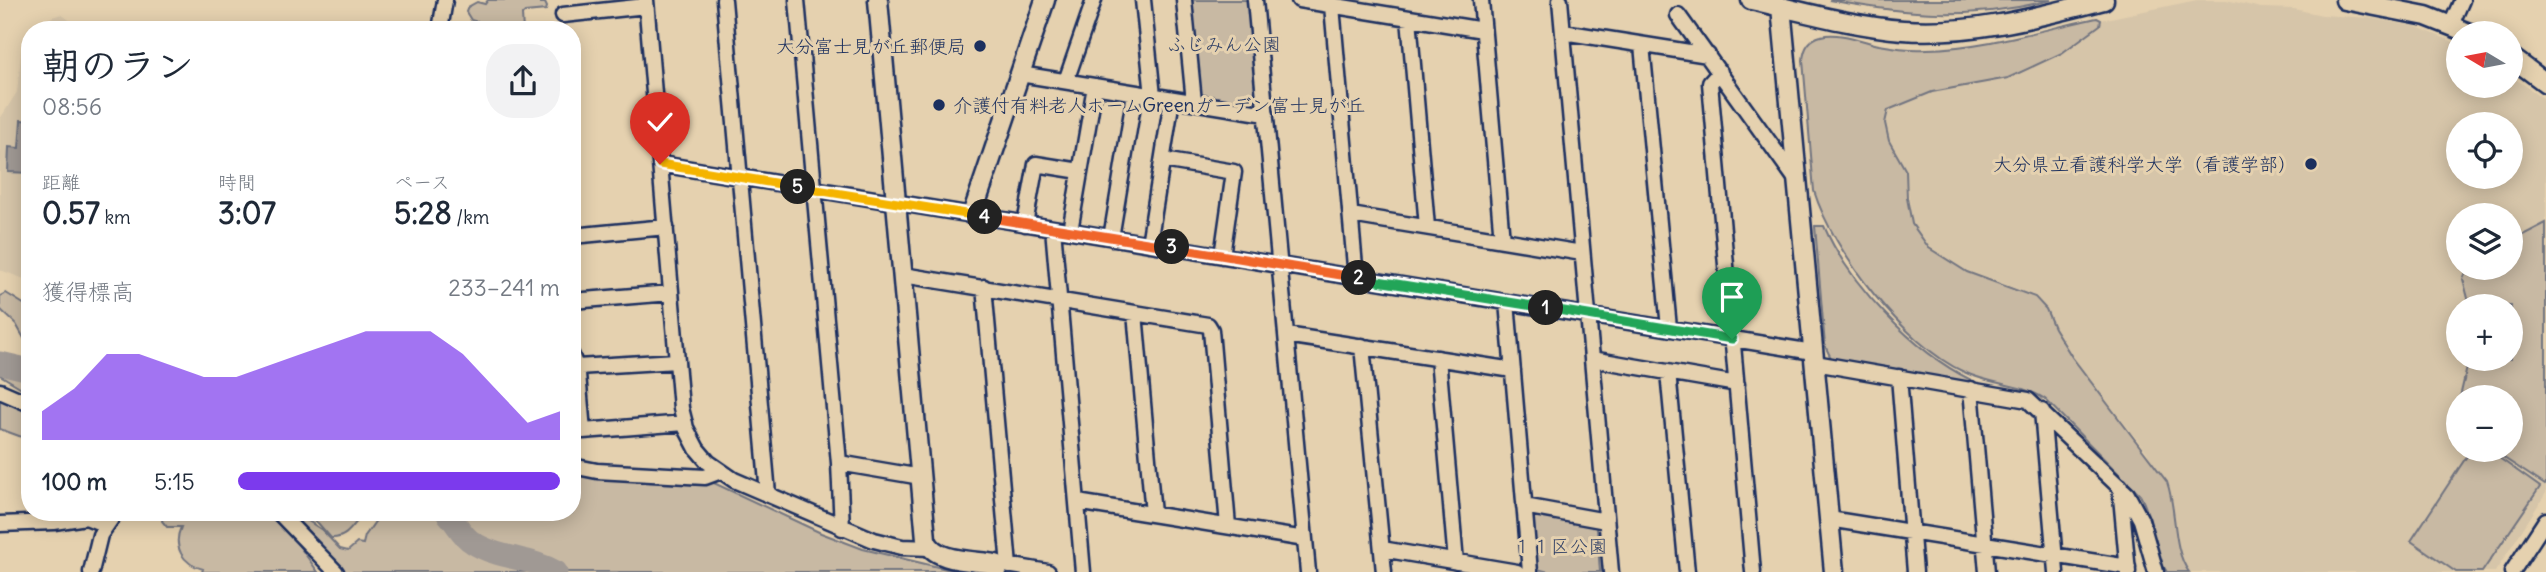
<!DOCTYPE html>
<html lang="ja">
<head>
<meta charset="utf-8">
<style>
	body { margin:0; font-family:Delius,"Klee One",sans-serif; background:#f2f2f3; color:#1f2937; height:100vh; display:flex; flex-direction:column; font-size:26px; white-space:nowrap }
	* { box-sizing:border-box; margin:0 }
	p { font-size:23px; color:#747a83 }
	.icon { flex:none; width:38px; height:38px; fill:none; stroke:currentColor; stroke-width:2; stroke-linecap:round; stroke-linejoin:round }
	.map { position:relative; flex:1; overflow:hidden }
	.side { position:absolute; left:21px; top:21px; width:560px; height:500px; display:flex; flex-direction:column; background:#fff; border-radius:28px; box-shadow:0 4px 18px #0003 }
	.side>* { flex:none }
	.needle { width:46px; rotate:280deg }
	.tools { position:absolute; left:2446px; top:21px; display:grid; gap:14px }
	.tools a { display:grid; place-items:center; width:77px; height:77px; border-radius:50%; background:#fff; box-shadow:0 4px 18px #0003; font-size:35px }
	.pin { position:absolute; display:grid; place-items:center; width:60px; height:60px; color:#fff; margin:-72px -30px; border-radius:50% 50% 50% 0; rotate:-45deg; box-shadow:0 0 7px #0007 }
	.pin .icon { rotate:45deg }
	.km { position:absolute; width:35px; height:35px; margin:-18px; border-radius:50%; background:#222; color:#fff; font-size:19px; line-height:35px; text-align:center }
	.round { display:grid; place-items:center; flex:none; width:74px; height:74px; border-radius:28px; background:#f2f2f3 }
	.summary { display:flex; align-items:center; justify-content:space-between; height:119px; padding:0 21px }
	h1 { font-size:38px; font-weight:700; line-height:52px }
	.figures { display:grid; grid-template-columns:repeat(3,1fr); gap:10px; height:119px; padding:7px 21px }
	.figures div { display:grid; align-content:center }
	.figures b { font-size:30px; font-weight:700 }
	.figures small { font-size:19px; font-weight:400 }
	.figures p { font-size:19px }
	.chart { height:196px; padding:14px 21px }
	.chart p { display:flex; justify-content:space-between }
	.chart svg { width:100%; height:126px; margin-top:7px; fill:#7c3aed; opacity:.7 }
	ul { padding:0 21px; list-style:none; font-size:23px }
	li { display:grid; grid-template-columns:112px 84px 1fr; align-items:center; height:52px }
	li i { height:18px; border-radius:9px; background:#7c3aed }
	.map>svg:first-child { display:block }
</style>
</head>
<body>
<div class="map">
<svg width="2546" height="572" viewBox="0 0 2546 572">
	<rect width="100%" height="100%" fill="#e5d1af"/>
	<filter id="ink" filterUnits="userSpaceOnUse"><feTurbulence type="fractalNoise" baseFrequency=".0143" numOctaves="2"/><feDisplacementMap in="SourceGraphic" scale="14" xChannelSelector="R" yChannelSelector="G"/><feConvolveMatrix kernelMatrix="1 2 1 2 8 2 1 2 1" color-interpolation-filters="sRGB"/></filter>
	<g filter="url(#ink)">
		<path fill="#d6c5a9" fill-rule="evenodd" d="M2197 0H2226L2261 8 2294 9 2322 15 2370 18 2414 26 2459 44V86H2511V76L2546 100V493L2495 572H2189L2181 562 2177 531 2147 452 2072 357 2054 328 2046 309 2036 296 1966 270 1930 247 1912 224 1906 171 1889 141 1885 123 1888 110 1932 92 2009 78 2062 53 2100 25 2101 20ZM2459 124H2511V177H2459ZM2459 215H2511V268H2459ZM2459 306H2511V359H2459ZM2459 397H2511V450H2459Z
			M61 14 83 30H35L52 17Z
			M30 34V281L0 270V119L17 92 22 47 23 41Z"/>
		<path fill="#c8b9a3" stroke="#727480" stroke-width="2" d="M488 0H540V3H545L547 7 546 10 525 12 522 15 523 30H494L492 26 471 20 466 12 468 7 477 2 485 4Z
			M1189 0H1251L1258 106 1205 99 1199 92Z
			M1829 0H2051C1971 20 1909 15 1829 0Z
			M2097 18 2101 20 2100 25 2062 53 2008 78 1932 92 1888 110 1885 123 1889 141 1906 171 1907 198 1912 224 1929 248 1967 272 2035 297 2046 309 2054 328 2072 357 2167 482C2177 510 2172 549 2189 572H2167C2151 549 2154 519 2140 495L2045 399C2020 383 1991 385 1964 372 1905 345 1833 252 1814 191L1803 60C1804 49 1809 39 1821 36 1838 31 1862 41 1879 45 1895 48 1911 50 1927 49 1984 48 2041 30 2097 18Z
			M2546 223V484L2545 485 2492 450H2511V397H2460L2469 359H2511V306H2470L2463 279 2468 268H2511V241Z
			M1815 226H1824C1849 284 1914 352 1971 380L1970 383 1831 358 1825 346Z
			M6 293 30 308V349L16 324 0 309V296Z
			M0 359 30 368V393L0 375Z
			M0 397 30 411V440L0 429Z
			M2471 450H2488L2540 487 2482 572H2456L2411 541Z
			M572 470 670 482 714 483 821 533 863 549 959 572H330L282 513H296L322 530 340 549 348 551 357 543 363 544 365 536 381 513H572Z
			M164 513H279L291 527 297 543 318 572H202L203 569C183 564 172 547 181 527H167L162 521Z
			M299 513H364C354 523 348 539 331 538L318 523Z
			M1532 514 1594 525 1597 529 1600 572H1549L1537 569 1534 565Z"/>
		<path fill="#a09994" stroke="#6b6f7e" stroke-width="2" d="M21 120 30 121V173L8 172 9 147 19 148Z"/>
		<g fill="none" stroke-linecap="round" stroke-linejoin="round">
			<path stroke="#a09994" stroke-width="23" d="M0 363 30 370
				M447 513C456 522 462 536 472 542 498 559 530 557 556 572"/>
			<defs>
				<path id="minor" d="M646 0 681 408 686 428 697 449 708 462 734 480 874 540 902 547 930 548
					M724 0 768 494
					M797 0 839 463 842 528
					M1143 0 1153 96
					M1184 0 1194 102
					M1255 0 1308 572
					M1299 0 1483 30
					M1481 0 1502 240
					M1560 0 1611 572
					M1332 6 1356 278
					M563 15 646 6
					M1678 15 1797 181
					M1409 18 1427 227
					M2451 25 2462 0
					M440 30 445 0
					M1563 32 1708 55
					M1642 45 1669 328
					M1720 72 1710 83 1753 572
					M1020 74 1266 114
					M1066 81 1094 0
					M1163 160 1234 172 1222 256
					M660 164 1813 352
					M1351 215 1582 253
					M1025 224 1036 164 1080 171
					M1053 228 1083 572
					M1070 231 1095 86
					M572 236 666 227
					M1111 238 1135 93
					M1149 244 1172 99
					M903 275 1208 325 1211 330 1228 526
					M984 287 1009 566
					M572 301 671 293
					M1507 302 1530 572
					M1135 313 1153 514
					M1286 335 1513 370
					M1362 346 1384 572
					M572 356 578 374 583 431 685 423
					M1438 358 1456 562
					M1592 359 1737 384
					M1815 363 2028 400 2127 494 2141 520 2156 572
					M577 367 677 361
					M1668 372 1687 572
					M1899 377 1915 572
					M1971 389 1987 572
					M0 391 30 404
					M2042 411 2056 572
					M839 463 921 477
					M572 466 597 471 705 477 721 471
					M2120 486 2128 572
					M1077 502 1305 539
					M1524 506 1606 521
					M279 513 336 572
					M1829 519 2128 567
					M0 524 54 522 86 517 106 525
					M1382 549 1517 572
					M1001 564 1048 572
					M91 572 100 535 115 513
					M2512 572 2546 520"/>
				<path id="tertiary" d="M878 0 926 539C933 563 975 560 996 564L997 572
					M1751 0C1801 11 1852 26 1903 30 1972 35 2038 17 2104 0
					M2345 0 2426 16 2469 33
					M1781 7 1834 572
					M2511 57 2546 83
					M972 215 1045 0"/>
			</defs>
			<use href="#minor" stroke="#1b2f5e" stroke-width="19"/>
			<use href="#tertiary" stroke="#1b2f5e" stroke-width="23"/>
			<use href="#minor" stroke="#e5d1af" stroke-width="14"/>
			<use href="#tertiary" stroke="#e5d1af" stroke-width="18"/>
		</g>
	</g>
	<g fill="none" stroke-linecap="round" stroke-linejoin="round" filter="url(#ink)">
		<defs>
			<path id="split-1" d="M1546 308 1732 339"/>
			<path id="split-2" d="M1359 278 1546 308"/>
			<path id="split-3" d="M1172 247 1359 278"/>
			<path id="split-4" d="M985 217 1172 247"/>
			<path id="split-5" d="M798 187 985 217"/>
			<path id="split-6" d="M660 164 798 187"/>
		</defs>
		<use href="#split-1" stroke="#fff" stroke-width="14"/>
		<use href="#split-2" stroke="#fff" stroke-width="14"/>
		<use href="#split-3" stroke="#fff" stroke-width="14"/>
		<use href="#split-4" stroke="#fff" stroke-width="14"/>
		<use href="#split-5" stroke="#fff" stroke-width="14"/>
		<use href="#split-6" stroke="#fff" stroke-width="14"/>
		<use href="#split-1" stroke="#22a559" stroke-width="9"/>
		<use href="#split-2" stroke="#22a559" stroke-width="9"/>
		<use href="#split-3" stroke="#f0652b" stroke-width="9"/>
		<use href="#split-4" stroke="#f0652b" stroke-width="9"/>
		<use href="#split-5" stroke="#f5b400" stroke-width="9"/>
		<use href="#split-6" stroke="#f5b400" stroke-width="9"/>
	</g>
	<g fill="#1b2f5e" stroke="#e5d1af" stroke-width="2.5">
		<circle cx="980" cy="46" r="7"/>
		<circle cx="939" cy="105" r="7"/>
		<circle cx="2311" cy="164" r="7"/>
	</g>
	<g text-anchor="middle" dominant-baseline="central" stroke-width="6" stroke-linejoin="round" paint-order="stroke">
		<g font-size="19" fill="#2c3d65" stroke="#e5d1af">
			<text x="1224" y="44">ふじみん公園</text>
			<text x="1560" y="546">１１区公園</text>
		</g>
		<g font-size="19" fill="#1b2f5e" stroke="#e5d1af" text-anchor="end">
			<text x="966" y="46">大分富士見が丘郵便局</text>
			<text x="953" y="105" text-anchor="start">介護付有料老人ホームGreenガーデン富士見が丘</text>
			<text x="2297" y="164">大分県立看護科学大学（看護学部）</text>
		</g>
	</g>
</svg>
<div class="tools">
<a><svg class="needle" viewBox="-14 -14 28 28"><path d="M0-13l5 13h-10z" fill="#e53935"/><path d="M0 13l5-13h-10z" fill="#747a83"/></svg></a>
<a><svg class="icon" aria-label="locate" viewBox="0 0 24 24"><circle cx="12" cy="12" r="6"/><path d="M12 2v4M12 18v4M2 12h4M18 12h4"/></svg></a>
<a><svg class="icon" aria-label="layers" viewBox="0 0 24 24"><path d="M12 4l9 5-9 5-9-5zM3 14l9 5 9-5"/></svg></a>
<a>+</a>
<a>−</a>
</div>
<div class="pin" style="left:1732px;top:339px;background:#1e9e55"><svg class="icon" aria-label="arrive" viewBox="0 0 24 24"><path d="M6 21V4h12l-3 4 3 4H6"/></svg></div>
<div class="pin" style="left:660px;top:164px;background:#d93025"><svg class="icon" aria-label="check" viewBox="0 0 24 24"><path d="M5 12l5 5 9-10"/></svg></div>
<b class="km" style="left:1546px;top:308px">1</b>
<b class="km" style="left:1359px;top:278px">2</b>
<b class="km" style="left:1172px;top:247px">3</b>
<b class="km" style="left:985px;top:217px">4</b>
<b class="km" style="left:798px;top:187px">5</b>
<section class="side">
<div class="summary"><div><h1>朝のラン</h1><p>08:56</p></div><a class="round"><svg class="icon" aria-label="share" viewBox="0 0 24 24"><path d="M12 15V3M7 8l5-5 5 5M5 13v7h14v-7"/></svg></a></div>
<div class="figures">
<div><p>距離</p><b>0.57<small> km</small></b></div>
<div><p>時間</p><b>3:07</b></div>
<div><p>ペース</p><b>5:28<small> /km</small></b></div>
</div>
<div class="chart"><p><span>獲得標高</span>233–241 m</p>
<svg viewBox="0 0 160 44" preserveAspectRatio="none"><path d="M0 44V34L10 26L20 14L30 14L40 18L50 22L60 22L70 18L80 14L90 10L100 6L110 6L120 6L130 14L140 26L150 38L160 34V44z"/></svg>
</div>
<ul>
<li><b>100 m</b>5:15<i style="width:100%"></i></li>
</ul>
</section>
</div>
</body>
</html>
